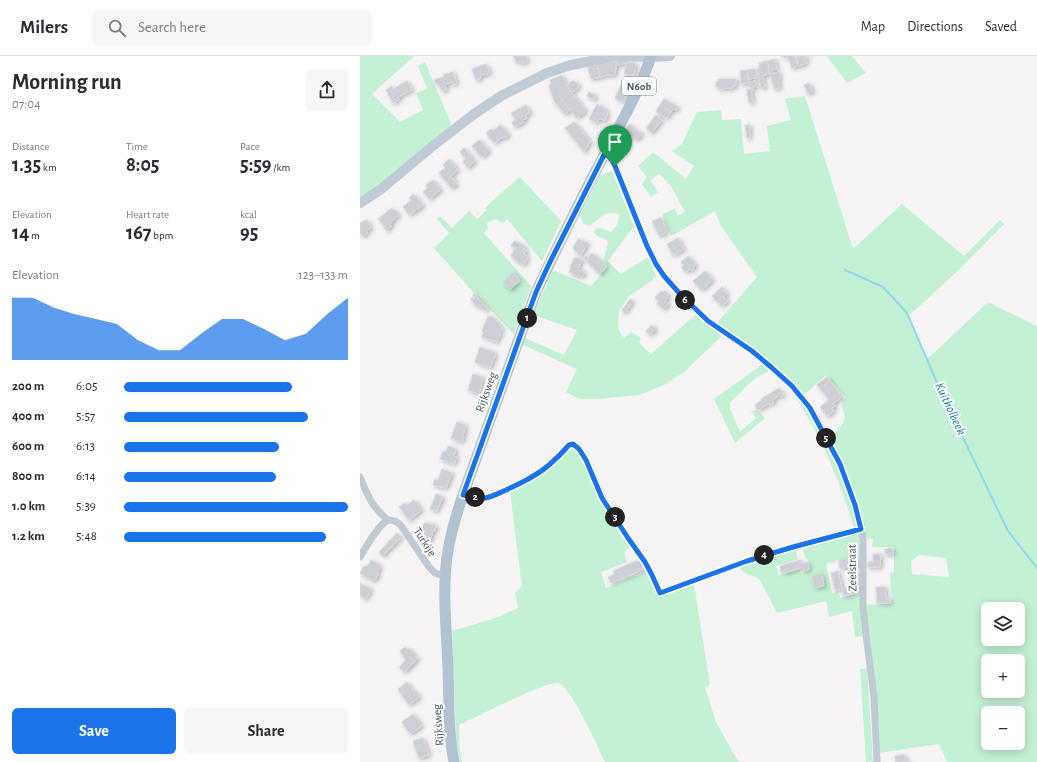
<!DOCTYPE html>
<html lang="en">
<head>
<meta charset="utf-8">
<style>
	body { margin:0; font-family:"Alegreya Sans",sans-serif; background:#f7f7f7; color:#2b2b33; height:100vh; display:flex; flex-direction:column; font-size:15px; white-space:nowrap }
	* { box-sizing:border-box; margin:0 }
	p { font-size:13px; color:#7c7c81 }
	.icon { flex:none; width:22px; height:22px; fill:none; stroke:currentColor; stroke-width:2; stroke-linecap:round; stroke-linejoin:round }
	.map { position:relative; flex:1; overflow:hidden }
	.panel { display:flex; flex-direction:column; background:#fff; width:360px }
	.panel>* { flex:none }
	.fabs { position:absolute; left:621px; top:546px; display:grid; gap:8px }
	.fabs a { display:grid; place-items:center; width:44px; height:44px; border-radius:6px; background:#fff; box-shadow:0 2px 10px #0003; font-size:20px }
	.pin { position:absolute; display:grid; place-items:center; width:34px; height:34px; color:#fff; margin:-41px -17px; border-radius:50% 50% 50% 0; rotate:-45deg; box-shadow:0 0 4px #0007 }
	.pin .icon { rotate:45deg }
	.km { position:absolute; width:20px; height:20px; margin:-10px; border-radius:50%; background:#222; color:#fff; font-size:11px; line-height:20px; text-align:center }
	.round { display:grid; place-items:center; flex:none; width:42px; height:42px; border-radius:6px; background:#f7f7f7 }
	.overview { display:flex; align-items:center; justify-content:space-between; height:68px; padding:0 12px }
	h1 { font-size:22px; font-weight:600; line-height:30px }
	.stats { display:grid; grid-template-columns:repeat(3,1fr); gap:6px; height:68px; padding:4px 12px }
	.stats div { display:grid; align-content:center }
	.stats b { font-size:20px; font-weight:600 }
	.stats small { font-size:11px; font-weight:400 }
	.stats p { font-size:11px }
	.chart { height:112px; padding:8px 12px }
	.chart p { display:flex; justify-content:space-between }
	.chart svg { width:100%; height:72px; margin-top:4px; fill:#1a73e8; opacity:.7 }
	.cta { display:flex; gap:8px; margin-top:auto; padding:8px 12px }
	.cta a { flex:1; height:46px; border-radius:6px; background:#1a73e8; color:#fff; font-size:16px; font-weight:600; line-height:46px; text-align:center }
	.cta a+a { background:#f7f7f7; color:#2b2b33 }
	ul { padding:0 12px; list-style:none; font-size:13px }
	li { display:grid; grid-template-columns:64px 48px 1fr; align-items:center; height:30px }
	li i { height:10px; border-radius:5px; background:#1a73e8 }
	header { display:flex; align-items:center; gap:24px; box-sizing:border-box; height:56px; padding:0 20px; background:#fff; border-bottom:1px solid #e1e1e2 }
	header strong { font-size:19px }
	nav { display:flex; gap:22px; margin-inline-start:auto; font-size:14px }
	.search { width:280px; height:36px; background:#f7f7f7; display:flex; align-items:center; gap:10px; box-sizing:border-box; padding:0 14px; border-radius:6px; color:#7c7c81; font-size:15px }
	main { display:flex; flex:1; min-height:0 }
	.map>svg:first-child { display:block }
</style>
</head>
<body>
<header>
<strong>Milers</strong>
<div class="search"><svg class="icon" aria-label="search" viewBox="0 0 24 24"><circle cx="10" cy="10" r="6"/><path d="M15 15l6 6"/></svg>Search here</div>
<nav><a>Map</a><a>Directions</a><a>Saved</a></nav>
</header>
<main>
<section class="panel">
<div class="overview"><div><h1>Morning run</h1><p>07:04</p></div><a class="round"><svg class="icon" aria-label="share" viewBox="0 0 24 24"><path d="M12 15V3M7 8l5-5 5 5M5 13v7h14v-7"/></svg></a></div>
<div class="stats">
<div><p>Distance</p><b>1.35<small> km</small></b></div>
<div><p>Time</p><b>8:05</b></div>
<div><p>Pace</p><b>5:59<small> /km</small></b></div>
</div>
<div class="stats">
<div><p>Elevation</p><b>14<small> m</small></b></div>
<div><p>Heart rate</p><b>167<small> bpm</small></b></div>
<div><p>kcal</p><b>95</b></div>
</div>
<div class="chart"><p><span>Elevation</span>123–133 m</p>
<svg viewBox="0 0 160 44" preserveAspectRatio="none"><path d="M0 44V6L10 6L20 12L30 16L40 19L50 22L60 32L70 38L80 38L90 28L100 19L110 19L120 25L130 32L140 28L150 16L160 6V44z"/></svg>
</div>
<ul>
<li><b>200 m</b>6:05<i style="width:75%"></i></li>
<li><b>400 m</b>5:57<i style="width:82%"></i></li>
<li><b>600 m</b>6:13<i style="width:69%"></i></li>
<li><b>800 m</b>6:14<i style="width:68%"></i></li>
<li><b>1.0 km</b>5:39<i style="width:100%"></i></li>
<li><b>1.2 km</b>5:48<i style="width:90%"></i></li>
</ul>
<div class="cta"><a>Save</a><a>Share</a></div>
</section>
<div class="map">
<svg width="677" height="706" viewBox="0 0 677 706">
	<defs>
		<filter id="shadow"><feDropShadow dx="2" dy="1.5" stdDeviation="2" flood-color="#0004"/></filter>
	</defs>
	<rect width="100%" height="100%" fill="#f5f3f3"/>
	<path fill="#c3f1d5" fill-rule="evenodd" d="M0 0H54L12 38 40 66 63 54 56 37 67 33 58 10 65 6 92 70 15 132 0 141Z
		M467 0H492L506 17 487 27Z
		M445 40 493 193 542 148 604 200 640 164 644 168C613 200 582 231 548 260L566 303 576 295 628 246 677 270V706H587L579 688 518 697 505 549 532 548 530 517H534V491H512L513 483 505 482 470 383C473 376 481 373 484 365 487 356 477 350 486 341L466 319 443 340 357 267 397 221 361 170 355 155 311 180 302 158 315 153 318 160 325 156 311 130 299 118 290 124 298 136 291 140 282 128 287 121 278 110 293 96 326 123 334 110 312 95 322 88 337 56 361 54 362 64 381 63 384 98 410 95 407 70 431 64 425 43ZM559 499 586 502 589 521 552 518 551 505ZM628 553H658V583H628ZM628 605H658V635H628ZM628 657H658V687H628Z
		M252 115 274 171 269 176 248 205 261 218 288 201 296 220 291 225 268 241 259 255 258 270 259 275 264 282 271 276 281 282 279 287 291 298 335 259 362 280 324 316 304 329 279 339 238 343H219L206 336 217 313 163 289 165 282 204 299 217 274 173 259 193 214 231 230 246 213 247 209 244 202 248 187 247 184 237 180 234 176 236 173 240 172 251 176C256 172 260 164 259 158 240 155 243 162 229 170L224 168 220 160 240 119Z
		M160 121 201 165 182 205 147 163 143 167 136 163 128 166 127 168 128 172 124 177 171 230 154 278 113 236 73 191H76L89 177 77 163 80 160 92 172 109 155 117 163 127 154 125 152 132 145Z
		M403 308 408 313V316C405 318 402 318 399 320 391 324 377 340 370 347V353L380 376 396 362 391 355 397 354 405 362 375 387 354 343Z
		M435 338 446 351 454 364 483 422 498 470 494 472C480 425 461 379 434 339Z
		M210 391H213L219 395 269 489V492L264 496 267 506 241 516 246 532 288 515 297 536 333 522 350 629 345 631 356 666 372 695 379 706H245C239 692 211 632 199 627 189 623 113 663 99 669L100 695 102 706H100L96 686 92 575 133 563 158 552 155 537 162 530 150 435Z
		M499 476 500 502 476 504V506L466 507 472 537 478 535 480 542 500 538 502 580 495 581 492 555 469 561 466 545 417 557 400 524 394 520 386 518 381 514 378 505 434 489 438 503 416 510 419 519 440 514 441 517 450 514 448 504 446 503 443 494 445 489Z
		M507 612 513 706H506L500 613Z"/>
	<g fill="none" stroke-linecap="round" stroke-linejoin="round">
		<path stroke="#90daee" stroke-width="2" d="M485 214 523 231 547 257 581 336 648 475 677 512"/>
	</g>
	<path fill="#cdcfd5" stroke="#d7d9de" filter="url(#shadow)" d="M153 0H167V1L166 2 168 5 162 7 161 5 157 7Z
		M421 0H434L438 10 432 12 428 1 424 2V0L421 1Z
		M438 0H449L445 2 447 7 439 10 436 1Z
		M268 3V6L276 7 274 19 265 18 264 16 267 7 258 9 257 5Z
		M415 3 417 13 412 14 413 18 419 16 420 23H418L420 32 414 33 407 5Z
		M257 5 258 9H256L255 19H247L240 21 237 9Z
		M407 5 410 18 403 19 405 31 401 32 397 13H400L399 7Z
		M126 8 130 17 120 20 121 22 116 24 112 13Z
		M237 9 240 21 231 23 228 11Z
		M396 13 397 22 388 23 387 14Z
		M387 14 389 27 381 28 380 15Z
		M93 16 97 27 93 29 92 26 85 29 87 34 82 35 78 27 76 28 74 24 84 21 83 19Z
		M202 19 206 28H205L226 55 217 62 199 40 194 44 189 30 191 27 190 24Z
		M358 23H376V30L373 31V32L359 33V31H356V26H358Z
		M208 30a5 5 0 1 1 10 0a5 5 0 1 1-10 0Z
		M47 25 52 34 38 41 40 43 33 47 26 34 32 30 33 33Z
		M396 25V30L393 31V34H391L393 46 389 47 387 34 391 33 390 26Z
		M266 26 272 29 263 46 255 42 262 27Z
		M449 27 453 35 448 38 444 29Z
		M229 36 236 40 234 44 227 40Z
		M199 40 210 54 205 58 193 44Z
		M304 43 318 51 316 55 314 53 311 56 300 49Z
		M237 48 246 53 245 55 248 56 245 64 239 63 237 67 229 63Z
		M166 49 170 57 166 59 167 62 163 64 164 66 154 71 152 66 156 64 151 57Z
		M300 49 311 56 307 62 301 59 296 55Z
		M296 59 302 64 292 77 286 72Z
		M214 66 231 86 227 89 228 91 224 95 225 97 205 72Z
		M269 68 282 78 277 84 265 75Z
		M140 69 149 79 146 82 144 81 142 83 141 82 135 87 126 77 131 73 133 75Z
		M385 69H390V75H389L390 82H387Z
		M119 84 129 95 122 101 112 90Z
		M104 92 115 105 108 112 103 106 106 103 100 96Z
		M89 103 98 114 91 120 97 128 92 132 79 117 83 113 84 114 86 112 83 109Z
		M73 124 81 133 70 143 63 136 68 132 66 129Z
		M53 138 63 149 58 154 57 153 50 159 43 151 51 144 49 142Z
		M32 152 39 159 30 168 32 170 27 175 24 172 25 171 18 163Z
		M301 162 307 176 299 180 292 165Z
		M7 164 11 172 6 175 8 177 3 180 1 177 0 178V167Z
		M318 182 324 193 313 199 307 188Z
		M218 183 228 187 223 196H222L221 200 213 192Z
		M154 185 165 190 164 193 167 194 164 198 168 201 164 209 155 204 156 203 151 200 155 192 151 190Z
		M232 197 247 210 240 218 224 202 226 200 228 202Z
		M328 200 336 209 333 212 334 213 332 215 330 213 326 216 322 212 324 209 321 206Z
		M215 201 222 204 218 213 225 216 222 221 218 219 217 220 209 216 211 212 210 211Z
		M345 215 353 224 342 234 333 225Z
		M153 216 160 225 155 229 148 221Z
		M148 221 155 229 150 234 143 226Z
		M362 231 367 237 364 241 368 245 362 250 352 240Z
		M302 235 304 237 305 235 309 239 307 240 308 242 305 245 309 248 303 253 299 248 298 249 297 248 299 246 295 241Z
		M114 238 128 253 125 255 120 250 117 251 111 244 112 241 114 244 115 242 113 239Z
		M270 243 273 245 265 257 262 254Z
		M128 260 131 261 132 260 142 272 137 286 122 281 124 276 122 275Z
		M292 269 296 273 290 279 286 275Z
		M120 291 136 297 130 312 115 306Z
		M113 318 123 321 121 329 122 330 119 338 108 334Z
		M467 321 470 325 460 332 457 329Z
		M470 325 482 341 474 347 475 350 472 352 474 355 467 360 460 351 469 344 460 332Z
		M419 332 424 339 421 341 420 339 417 341 413 344V348L412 349 407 347V349L398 354 395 349 397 348V347L402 344 401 343Z
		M97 366 106 369 103 380 104 381 102 386 91 382Z
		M88 390 96 393 94 400 97 401 94 408 80 403 83 395 86 396Z
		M82 413 92 417 86 432 73 429 75 423 78 424Z
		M76 438 83 441 77 455 70 453Z
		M54 444 62 454 49 464 39 451 44 447 47 449Z
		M64 467 76 469 75 475 73 474 70 486 61 484Z
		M37 477 41 481 23 500 19 496Z
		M528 492H531V493H533V498H525V493H528Z
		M513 498H521L520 511H508V506H513Z
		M500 503 501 510 480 512 479 504Z
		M11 504 21 510 17 517 19 518 14 525 0 517 4 510 7 511Z
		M281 504 286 512 262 523V522L251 527 248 521 255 518 253 515 276 505V506Z
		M440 504 442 508 447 506 450 513 444 515 443 511 425 517 424 515 421 516 420 510Z
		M478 515 482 532 475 534 471 517Z
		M495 517H501L500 535 484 540 482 532 495 529Z
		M462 518 464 530 455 532 452 520Z
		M0 527 11 533 6 543 0 539Z
		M516 531H525L526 543H530V547H517Z
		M45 591 47 594 49 592 58 603 44 616 39 611 46 604 40 595Z
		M47 626 54 636 55 635 60 641 49 649 38 633Z
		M53 658 62 670 50 678 42 666Z
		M63 682 69 699 59 702 53 685Z
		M544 699 546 705 548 704V706H536L535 700Z"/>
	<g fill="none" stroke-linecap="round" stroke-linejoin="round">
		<path stroke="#7ad0a6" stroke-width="1" stroke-dasharray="3 2" stroke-linecap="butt" d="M272 487 285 506 292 519 300 537 387 505 433 491 495 475"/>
		<path stroke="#c1cad2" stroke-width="7" d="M245 97 252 104 255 110 285 186 301 216 321 239 339 257 349 265 399 300 432 330 447 348 454 357 480 408 495 449 501 469 503 484V550L506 579 514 641 517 706
			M0 421C8 440 11 450 28 464 35 464 38 466 42 471L69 511 75 517 85 520
			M103 439C110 440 118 442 125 442 132 441 139 437 146 434 161 427 176 420 189 409 196 403 203 396 209 389L213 388C227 395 235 428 243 442 250 456 260 469 268 482
			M0 501C6 491 18 469 28 464"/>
		<path stroke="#c1cbd6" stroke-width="10" d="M0 147 20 134 74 89 114 58 141 40 187 17 211 9 256 0 290 1 310 0"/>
		<path stroke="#b3c2d1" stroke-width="11" d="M94 706C88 676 89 645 88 614 87 577 82 538 87 501 90 480 96 459 103 439L176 236C197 192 218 148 241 105 259 70 279 37 291 0"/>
	</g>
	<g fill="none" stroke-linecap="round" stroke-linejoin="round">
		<defs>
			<path id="route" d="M245 97 252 104 255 110 287 190 296 208 304 220 321 239 348 265 392 295 411 311 432 330 450 352 480 408 495 449 501 473 433 491 387 505 300 537 292 519 285 506 268 482 242 442 226 404 219 393 213 388 209 389C203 396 196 403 189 409 176 420 161 427 146 434 139 437 132 441 125 442 118 442 110 440 103 439L176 236 190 206Z"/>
		</defs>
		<use href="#route" stroke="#fff" stroke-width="8"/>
		<use href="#route" stroke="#1a73e8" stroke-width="5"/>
	</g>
	<g text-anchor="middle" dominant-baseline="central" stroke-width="4" stroke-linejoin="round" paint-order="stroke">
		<rect fill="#fff" stroke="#808990" stroke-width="1" x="262" y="21" width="34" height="18" rx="3"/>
		<g font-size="11" font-weight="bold" fill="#4a5661">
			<text x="279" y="30">N60b</text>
		</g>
		<g font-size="12" fill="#4a5661" stroke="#fff">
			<text transform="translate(126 336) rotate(-70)">Rijksweg</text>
			<text transform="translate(65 486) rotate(57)">Turkije</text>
			<text transform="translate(492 512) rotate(-91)">Zeelstraat</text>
			<text transform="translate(78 669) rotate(-94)">Rijksweg</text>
		</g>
		<g font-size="13" font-style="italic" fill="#0c7c9b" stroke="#fff">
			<text transform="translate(590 353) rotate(65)">Kuitholbeek</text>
		</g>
	</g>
</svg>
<div class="fabs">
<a><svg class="icon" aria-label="layers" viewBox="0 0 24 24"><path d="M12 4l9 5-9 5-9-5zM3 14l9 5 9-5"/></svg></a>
<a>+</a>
<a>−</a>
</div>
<div class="pin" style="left:255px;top:110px;background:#1e9e55"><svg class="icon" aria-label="arrive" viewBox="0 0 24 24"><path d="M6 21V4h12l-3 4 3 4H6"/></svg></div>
<b class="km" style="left:167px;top:262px">1</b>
<b class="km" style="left:115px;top:441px">2</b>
<b class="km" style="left:255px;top:461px">3</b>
<b class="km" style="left:404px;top:499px">4</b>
<b class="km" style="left:466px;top:382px">5</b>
<b class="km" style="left:325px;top:244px">6</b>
</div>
</main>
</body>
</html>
